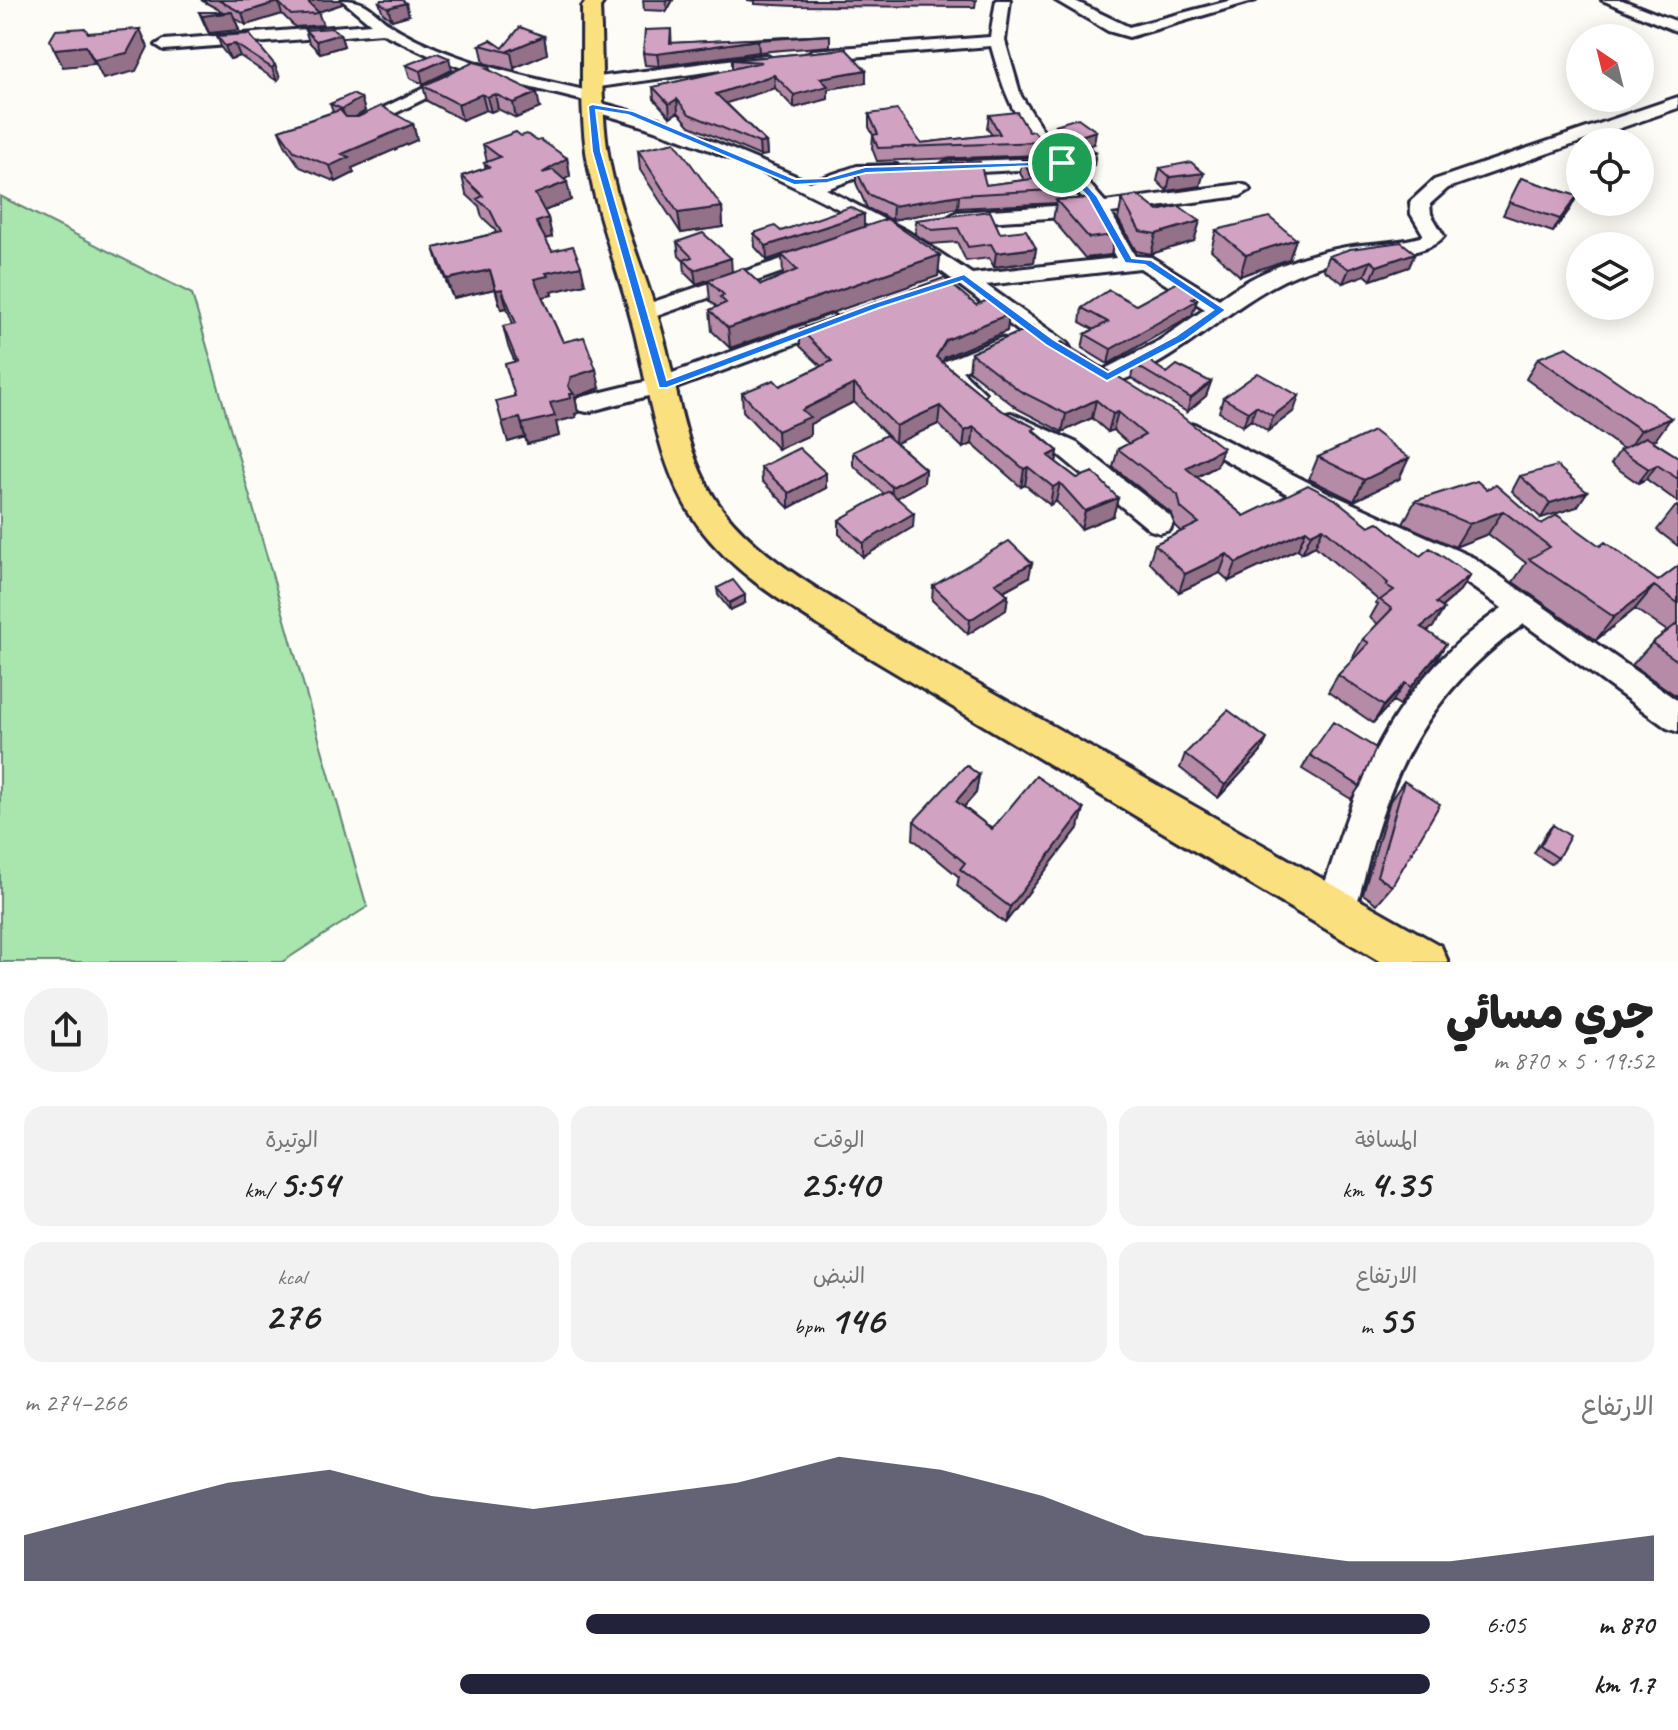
<!DOCTYPE html>
<html lang="ar">
<head>
<meta charset="utf-8">
<style>
	body { margin:0; font-family:Caveat,"Playpen Sans Arabic",sans-serif; background:#f2f2f2; color:#222; direction:rtl; height:100vh; display:flex; flex-direction:column; font-size:30px; white-space:nowrap }
	* { box-sizing:border-box; margin:0 }
	p { font-size:26px; color:#767676 }
	.icon { flex:none; width:44px; height:44px; fill:none; stroke:currentColor; stroke-width:2; stroke-linecap:round; stroke-linejoin:round }
	.map { position:relative; height:962px; overflow:hidden; direction:ltr }
	.sheet { display:flex; flex-direction:column; background:#fff; flex:1 }
	.sheet>* { flex:none }
	.needle { width:52px; rotate:325deg }
	.controls { position:absolute; left:1566px; top:24px; display:grid; gap:16px }
	.controls a { display:grid; place-items:center; width:88px; height:88px; border-radius:50%; background:#fff; box-shadow:0 4px 20px #0003; font-size:40px }
	.pin { position:absolute; display:grid; place-items:center; width:68px; height:68px; color:#fff; margin:-34px; border:4px solid #fff; border-radius:50%; box-shadow:0 2px 8px #0007 }
	.round { display:grid; place-items:center; flex:none; width:84px; height:84px; border-radius:32px; background:#f2f2f2 }
	.overview { display:flex; align-items:center; justify-content:space-between; height:136px; padding:0 24px }
	h1 { font-size:44px; font-weight:800; line-height:60px }
	.figures { display:grid; grid-template-columns:repeat(3,1fr); gap:12px; height:136px; padding:8px 24px }
	.figures div { display:grid; align-content:center; border-radius:20px; background:#f2f2f2; text-align:center }
	.figures b { font-size:40px; font-weight:800 }
	.figures small { font-size:22px; font-weight:400 }
	.figures p { font-size:22px }
	.chart { height:224px; padding:16px 24px }
	.chart p { display:flex; justify-content:space-between }
	.chart svg { width:100%; height:144px; margin-top:8px; fill:#22223b; opacity:.7 }
	ul { padding:0 24px; list-style:none; font-size:26px }
	li { display:grid; grid-template-columns:128px 96px 1fr; align-items:center; height:60px }
	li i { height:20px; border-radius:10px; background:#22223b }
	.map>svg:first-child { display:block }
</style>
</head>
<body>
<div class="map">
<svg width="1678" height="962" viewBox="0 0 1678 962">
	<rect width="100%" height="100%" fill="#fdfcf7"/>
	<filter id="ink" filterUnits="userSpaceOnUse"><feTurbulence type="fractalNoise" baseFrequency=".0125" numOctaves="2"/><feDisplacementMap in="SourceGraphic" scale="16" xChannelSelector="R" yChannelSelector="G"/><feConvolveMatrix kernelMatrix="1 2 1 2 8 2 1 2 1" color-interpolation-filters="sRGB"/></filter>
	<g filter="url(#ink)">
		<path fill="#a8e6ae" stroke="#658474" stroke-width="2" d="M0 196 192 294 367 907 282 962H0Z"/>
		<g fill="none" stroke-linecap="round" stroke-linejoin="round">
			<defs>
				<path id="minor" d="M342 0C373 0 374 17 399 30 461 65 529 77 597 93L599 97 594 101 662 120 810 182 857 166 897 165 899 169 897 173 860 177 826 189 908 232 972 274 1116 258 1093 215 957 224 947 218 957 212 1087 204 1057 168 945 174 936 168 945 162 1048 158C1014 120 1004 93 991 46L813 60 805 55 813 50 990 37 996 0H1010L1005 41 1021 96 1044 132 1105 202 1240 184 1247 186 1250 190 1240 196 1111 213 1135 256 1151 257 1219 299C1256 272 1301 255 1346 247 1370 243 1396 244 1420 237L1423 234 1411 214 1410 202 1434 180 1678 97V108L1448 188 1430 204 1431 214 1444 236C1426 259 1372 254 1344 260 1333 262 1321 266 1309 270 1234 295 1184 364 1107 385L1099 382 1095 377 1099 372 1157 342 1205 309 1140 268 986 285 1067 343 1070 348 1067 353 1059 355C1040 350 1023 334 1008 323 977 299 947 274 915 253 822 194 693 136 586 110L583 106 589 102 484 76 435 58 382 33 164 50 156 45 164 40 371 24Z
					M1055 0H1073L1129 27 1232 0H1256L1129 37 1108 31Z
					M1602 0H1622L1678 22V32Z
					M766 55 774 60 772 63 591 88 583 83 591 78Z
					M457 72 463 74 465 77 463 80 365 128 359 129 350 124Z
					M815 248 822 250 825 254 822 258 651 318 643 320 632 313 635 308Z
					M832 315 843 322 840 327 671 390 587 412 578 410 575 404 578 398 656 379Z
					M1001 338 1009 340 1012 345 1009 350 962 371 985 393 981 399C962 404 943 386 937 368L941 363Z
					M1011 413 1077 443 1170 516 1173 523 1170 530 1160 533 1150 530 1059 455 1002 427 999 421 1002 415Z
					M1194 424 1329 493 1474 558 1678 701V732L1667 728 1524 624C1446 679 1402 746 1375 837 1366 866 1361 897 1349 926L1336 931 1323 926C1314 904 1328 877 1334 856 1368 748 1408 674 1502 608L1454 574 1311 507 1185 438 1182 432 1185 426Z"/>
				<path id="major" d="M587 0H605L600 7C603 60 600 113 610 165 622 224 649 280 664 339 679 396 686 462 723 510 762 560 825 593 878 627L1441 946 1448 962H1381L852 647C800 612 738 579 700 528 658 471 651 400 635 334 621 277 598 222 588 164 579 112 583 60 582 7Z"/>
			</defs>
			<use href="#minor" stroke="#22223b" stroke-width="6"/>
			<use href="#major" stroke="#22223b" stroke-width="6"/>
			<use href="#minor" fill="#fdfcf7" fill-rule="evenodd"/>
			<use href="#major" fill="#fbe080" fill-rule="evenodd"/>
		</g>
		<path fill="#b58ba7" stroke="#22223b" stroke-width="2" d="M201 0H341L342 4 318 12 323 25 295 27 282 14 246 25 235 18 239 30 209 33 207 30 199 12H223Z
			M643 0H673L667 11 644 10Z
			M747 0H976L975 7 795 6 755 4V1Z
			M379 2 409 15 392 20 383 13Z
			M305 30 340 34 344 46 320 53 309 42Z
			M249 34 280 77 277 81 240 56 230 59 222 49 217 36Z
			M830 35V46L759 52 659 66 645 65 643 53 672 43Z
			M544 36 547 54 514 68 515 71 484 63 480 45 503 48Z
			M846 49 866 83 828 89V99L794 108 775 88 726 103 766 142 767 155 760 156 690 126 678 112 670 117 654 99 653 87 732 69V60Z
			M406 65 452 70 423 84 410 78Z
			M489 66 490 70 540 108 516 118 498 109 491 112 486 110 462 120 427 101 423 86Z
			M361 98 365 111 356 117 413 124 417 140 352 168 354 173 336 182 300 167 285 145 279 130 333 112 330 104Z
			M869 114 921 143 992 135 987 128 989 115 1029 132 1043 142 1042 155 877 161 872 148 873 135 869 127Z
			M1055 125 1094 144 1088 146 1094 165 1080 169 1053 138Z
			M521 136 537 141 567 158 570 176 564 180 571 200 544 211 548 218 552 237 545 239 552 251 585 284 551 292 552 295 542 297 563 342 600 388 575 397 578 413 575 414 576 417 556 422 559 436 527 444 525 437 508 442 514 396 515 362 508 346 503 326 513 324 507 308 501 309 495 289 453 298 440 267 434 248 496 233 494 228 482 217 479 206 466 194 462 176 486 168 484 163 487 162 483 144Z
			M638 150 722 207 723 227 681 233 640 170Z
			M1022 160 1060 161 1058 171 1069 189 1067 200 1115 235 1111 255 1085 258 1053 220 1056 203 958 208 892 220 867 208 856 183V170L986 185 1024 180 1020 173Z
			M1160 168 1200 186 1167 191 1157 181Z
			M1521 178 1577 196 1570 209 1553 232 1503 215Z
			M1122 199 1158 211 1200 221 1194 241 1151 254 1136 251 1118 219Z
			M916 220 1000 233 1036 248 1034 262 994 267 989 258 966 261 957 242 931 244 915 234Z
			M864 227 940 255 938 276 730 348 712 331 710 310 717 307 710 301 708 280 696 284 685 273 684 261 679 256 677 242 732 272 761 285 783 276 782 255 767 260 755 247 754 233Z
			M1216 230 1296 239 1289 259 1240 276 1211 250Z
			M1415 253 1409 267 1371 280 1365 275 1343 283 1324 270 1329 256Z
			M1199 294 1192 315 1108 364 1082 348 1085 334 1093 329 1080 322 1082 308 1136 305Z
			M976 305 1009 314 1007 331 945 357 942 362 999 409 1036 432 1058 451 1056 462 1077 478 1118 498 1113 516 1081 529 1056 501 1050 505 1025 485 1021 487 972 444 963 448 938 424 896 443 925 469 924 482 897 498 913 527 863 557 839 534V520L884 494 853 465V452L889 437 854 402 810 424V435L778 449 743 411 742 393 780 386 821 366 800 346V329Z
			M1032 327 1217 466 1197 477 1244 516 1369 526 1420 556 1470 575 1458 593 1442 607 1433 627 1427 631 1435 662 1400 705 1393 701 1373 723 1328 692 1338 675 1355 658 1353 657 1363 639 1378 624 1370 618 1378 604 1376 603 1378 600 1315 546 1302 553 1298 549 1229 581 1220 573 1179 592 1149 562 1155 544 1181 532 1175 526 1172 514 1113 467 1118 449 1129 444 1113 430 1108 432 1092 418 1062 432 1018 409 969 371 971 353Z
			M1538 358 1656 439 1652 440 1678 457V502L1646 479 1638 483 1611 464 1620 450 1623 449 1526 379Z
			M1134 364 1167 373 1211 382 1206 396 1187 412 1131 378Z
			M1223 398 1294 411 1268 431 1251 420 1243 426 1219 412Z
			M1318 457 1399 479 1354 501 1309 479Z
			M761 467 826 488 789 508 762 481Z
			M1520 476 1587 492 1577 507 1541 518 1512 491Z
			M1486 489 1541 524 1600 546 1658 581 1678 566V697L1632 665 1652 643 1667 631 1635 609 1596 640 1513 582 1526 563 1488 534 1455 547 1403 524 1415 501Z
			M1678 506V546L1657 530 1675 507Z
			M1029 577 1004 591 1008 595 1006 610 968 634 932 600 933 586Z
			M717 588 745 603 730 610 718 595Z
			M1260 753 1218 798 1180 768 1185 754Z
			M1310 755 1360 786 1351 799 1302 769Z
			M979 775 976 793 964 807 992 829 1079 827 1005 923 957 886 959 877 913 839 914 821Z
			M1404 781 1392 886 1377 904 1363 894 1390 801Z
			M1553 825 1558 858 1551 864 1534 853 1547 831Z"/>
		<path fill="#937188" stroke="#22223b" stroke-width="2" d="M315 0H341L342 4 312 14 308 2Z
			M666 0H673L667 11Z
			M278 2 282 14 246 25 242 13Z
			M406 3 409 15 392 20 388 8Z
			M232 12 239 30 209 33 202 16Z
			M140 29 148 47 136 71 103 79 94 60Z
			M671 29 672 52 758 40 759 52 659 66 657 54 670 43Z
			M340 34 344 46 320 53 316 41Z
			M544 36 547 54 514 68 511 53 508 51Z
			M235 44 240 56 230 59 225 46Z
			M86 46 95 64 63 67 54 49Z
			M449 58 452 70 423 84 420 71Z
			M275 65 280 77 277 81 272 68Z
			M866 70V83L828 89V99L794 108V95L820 78Z
			M774 75 775 88 717 106 716 94Z
			M537 93 540 108 516 118 513 103Z
			M482 94 486 110 462 120 458 104Z
			M495 94 498 109 491 112 487 97Z
			M361 98 365 111 347 122 342 109Z
			M677 99 678 112 670 117 669 104Z
			M413 124 417 140 352 168 354 173 336 182 330 166 342 154Z
			M1096 131 1094 144 1076 149 1077 137Z
			M766 142 767 155 760 156 759 143Z
			M1096 152 1094 165 1080 169 1082 156Z
			M567 158 570 176 549 189 567 182 571 200 539 213 535 194 542 173Z
			M1060 161 1058 174 1053 163Z
			M1204 173 1200 186 1167 191 1170 177Z
			M959 195 958 208 892 220 893 206Z
			M1577 196 1570 209 1553 232 1560 219Z
			M722 207 723 227 681 233 678 213Z
			M864 214V227L767 260 766 246Z
			M548 218 552 237 540 240 536 222Z
			M1200 221 1194 241 1151 254 1156 234Z
			M1296 239 1289 259 1240 276 1246 255Z
			M1036 248 1034 262 994 267 996 253Z
			M1415 253 1409 267 1371 280 1377 266Z
			M940 255 938 276 730 348 728 328Z
			M731 258 732 272 696 284 694 270Z
			M1371 261 1365 275 1343 283 1349 269Z
			M581 266 585 284 551 292 552 295 539 298 534 279 546 273Z
			M490 270 495 289 453 298 447 279Z
			M502 289 507 308 501 309 496 290Z
			M1199 294 1192 315 1108 364 1111 349Z
			M1009 314 1007 331 945 357 935 375 936 357 946 340Z
			M596 369 600 388 575 397 578 413 575 414 576 417 556 422 559 436 527 444 522 424 550 403 568 386 571 377Z
			M1211 382 1206 396 1187 412 1191 398Z
			M854 384V402L810 424V435L778 449 777 431 802 410Z
			M1299 396 1294 411 1268 431 1273 416Z
			M1096 400 1092 418 1062 432 1066 414Z
			M940 406 938 424 895 444 896 426Z
			M1256 406 1251 420 1243 426 1248 412Z
			M1118 412 1113 430 1108 432 1113 414Z
			M520 418 525 437 508 442 502 422Z
			M1671 418 1656 439 1626 451 1641 430Z
			M974 427 972 444 963 448 965 431Z
			M1223 448 1217 466 1180 486 1186 468Z
			M1058 451 1055 469 1048 456Z
			M1409 458 1399 479 1354 501 1364 480Z
			M1657 465 1646 479 1638 483 1649 469Z
			M1028 467 1025 485 1021 487 1024 469Z
			M925 469 924 482 891 501 892 487Z
			M826 473V488L789 508V493Z
			M1060 483 1056 501 1050 505 1053 487Z
			M1587 492 1577 507 1541 518 1550 503Z
			M1118 498 1113 516 1081 529 1085 511Z
			M1503 511 1488 534 1455 547 1469 524Z
			M914 513 913 527 863 557V543Z
			M1323 528 1315 546 1302 553 1311 534Z
			M1306 530 1298 549 1229 581 1236 563Z
			M1227 554 1220 573 1179 592 1185 574Z
			M1032 563 1029 577 992 597 995 583Z
			M1470 575 1458 593 1425 621 1436 603Z
			M1654 586 1635 609 1596 640 1614 617Z
			M745 595V603L730 610 729 603Z
			M1008 595 1006 610 968 634 970 620Z
			M1444 609 1433 627 1410 645 1421 627Z
			M1446 644 1435 662 1400 705 1411 687Z
			M1405 683 1393 701 1373 723 1384 706Z
			M1267 739 1260 753 1218 798 1225 785Z
			M979 775 976 793 953 819 956 801Z
			M1084 809 1079 827 1005 923 1010 907Z"/>
		<path fill="#d2a2c2" stroke="#22223b" stroke-width="2" d="M218 0H315L308 2 319 13 291 15 278 2 242 13Z
			M382 0H402L406 3 388 8 379 2Z
			M199 12H232L202 16Z
			M520 27 544 36 508 51 511 53 480 45 491 40 503 48Z
			M85 28 88 33 140 29 127 53 94 60 86 46 54 49 50 40 56 30Z
			M332 28 340 34 316 41 305 30Z
			M671 29 670 43 830 35 758 40 657 54 643 53 645 30Z
			M249 34 275 65 272 68 235 44 225 46 217 36Z
			M846 49 866 70 820 78 828 86 794 95 774 75 716 94 766 142 759 143 689 114 677 99 669 104 653 87 762 62 732 60Z
			M437 53 449 58 420 71 406 65Z
			M474 62 489 66 485 68 537 93 513 103 495 94 487 97 482 94 458 104 423 86Z
			M352 94 361 98 342 109 330 104Z
			M381 106 413 124 342 154 349 157 330 166 294 151 279 130 340 110 346 117H358Z
			M897 110 921 143 1000 134 989 115 1017 112 1029 132 1034 131 1043 142 878 148 873 135 878 134 869 114Z
			M1078 118 1096 131 1077 137 1096 152 1082 156 1055 125Z
			M516 132 521 136 527 134 537 141 541 140 567 158 542 173 553 170 567 182 535 194 548 218 536 222 552 251 573 246 581 266 546 273 548 276 534 279 563 342 584 337 596 369 571 377 568 386 574 394H570L571 398 550 403 555 416 522 424 520 418 502 422 496 401 515 396 505 364 517 361 503 326 516 323 502 289 496 290 490 270 447 279 434 248 501 232 490 210 477 199 483 196 462 176 489 167 484 163 500 157 483 144Z
			M675 142 722 207 678 213 638 150Z
			M1022 160 1060 161 1053 163 1069 189 959 195 893 206 868 194 856 170 868 166 980 162 986 185 1033 179Z
			M1191 162 1204 173 1170 177 1160 168Z
			M1521 178 1577 196 1560 219 1509 202Z
			M1137 195 1158 211 1179 206 1200 221 1156 234 1140 231 1122 199Z
			M1094 198 1115 235 1089 238 1056 200Z
			M850 207 864 214 766 246 754 233 775 226 781 231Z
			M990 211 1000 233 1026 230 1036 248 996 253 991 244 968 247 958 228 932 230 916 220Z
			M1269 217 1296 239 1246 255 1216 230Z
			M887 219 940 255 728 328 710 310 726 303 720 297 724 295 708 280 743 268 761 285 797 270 782 255Z
			M703 233 731 258 694 270 684 260 692 257 677 242Z
			M1401 242 1415 253 1377 266 1371 261 1349 269 1329 256 1350 249Z
			M944 278 976 305 990 299 1009 314 946 340 936 357 999 409 1036 428 1032 430 1058 451 1048 456 1077 478 1093 472 1118 498 1085 511 1060 483 1053 487 1028 467 1024 469 974 427 965 431 940 406 896 426 854 384 802 410 810 417 777 431 742 393 774 380 780 386 832 361 800 329Z
			M1178 282 1199 294 1192 298 1196 301 1111 349 1085 334 1108 322 1082 308 1109 290 1136 305Z
			M1032 327 1057 345 1062 342 1180 415 1223 448 1186 468 1244 516 1308 485 1335 499 1369 526 1378 522 1420 556 1430 548 1470 575 1436 603 1444 609 1421 627 1446 644 1411 687 1405 683 1384 706 1338 675 1369 643 1363 639 1392 609 1380 600 1394 590 1386 585 1388 583 1323 528 1311 534 1306 530 1236 563 1227 554 1185 574 1155 544 1199 523 1181 508 1178 495 1118 449 1145 435 1118 412 1113 414 1096 400 1066 414 1020 391 971 353Z
			M1567 347 1671 418 1641 430 1538 358Z
			M1145 358 1167 373 1177 365 1211 382 1191 398 1134 364Z
			M1258 373 1299 396 1273 416 1256 406 1248 412 1223 398Z
			M1374 431 1409 458 1364 480 1318 457Z
			M886 435 925 469 892 487 853 452Z
			M1646 437 1678 457V479L1657 465 1649 469 1620 450Z
			M799 448 826 473 789 493 761 467Z
			M1557 466 1587 492 1550 503 1520 476Z
			M1477 481 1486 489 1496 485 1541 524 1557 515 1600 546 1605 542 1658 581 1678 566V603L1654 586 1614 617 1529 559 1550 547 1503 511 1469 524 1415 501Z
			M889 491 914 513 863 543 839 520Z
			M1009 541 1032 563 995 583 1008 595 970 620 933 586Z
			M733 580 745 595 729 603 717 588Z
			M1678 623V661L1652 643Z
			M1228 710 1267 739 1225 785 1185 754Z
			M1333 722 1376 748 1360 786 1310 755Z
			M966 765 979 775 956 801 992 829 1036 776 1084 809 1010 907 960 869 965 863 914 821Z
			M1404 781 1440 804 1392 886 1377 876Z
			M1553 825 1570 836 1558 858 1540 846Z"/>
	</g>
	<path fill="#1a73e8" stroke="#fff" stroke-width="2" fill-rule="evenodd" d="M592 104 633 111 795 179 827 178 865 167 1065 161 1097 196 1132 258 1151 260 1226 310 1184 341 1107 381 1046 345 962 281 879 308 667 388H659L592 151 588 106ZM596 110 628 115 794 185 827 183 866 173 1059 165 1088 197 1125 263 1145 265 1213 310 1176 336 1108 372 1054 340 964 274 871 304 667 380 601 151Z"/>
</svg>
<div class="controls">
<a><svg class="needle" viewBox="-14 -14 28 28"><path d="M0-13l5 13h-10z" fill="#e53935"/><path d="M0 13l5-13h-10z" fill="#767676"/></svg></a>
<a><svg class="icon" aria-label="locate" viewBox="0 0 24 24"><circle cx="12" cy="12" r="6"/><path d="M12 2v4M12 18v4M2 12h4M18 12h4"/></svg></a>
<a><svg class="icon" aria-label="layers" viewBox="0 0 24 24"><path d="M12 4l9 5-9 5-9-5zM3 14l9 5 9-5"/></svg></a>
</div>
<div class="pin" style="left:1062px;top:163px;background:#1e9e55"><svg class="icon" aria-label="arrive" viewBox="0 0 24 24"><path d="M6 21V4h12l-3 4 3 4H6"/></svg></div>
</div>
<section class="sheet">
<div class="overview"><div><h1>جري مسائي</h1><p>19:52 · 5 × 870 m</p></div><a class="round"><svg class="icon" aria-label="share" viewBox="0 0 24 24"><path d="M12 15V3M7 8l5-5 5 5M5 13v7h14v-7"/></svg></a></div>
<div class="figures">
<div><p>المسافة</p><b>4.35<small> km</small></b></div>
<div><p>الوقت</p><b>25:40</b></div>
<div><p>الوتيرة</p><b>5:54<small> /km</small></b></div>
</div>
<div class="figures">
<div><p>الارتفاع</p><b>55<small> m</small></b></div>
<div><p>النبض</p><b>146<small> bpm</small></b></div>
<div><p>kcal</p><b>276</b></div>
</div>
<div class="chart"><p><span>الارتفاع</span>266–274 m</p>
<svg viewBox="0 0 160 44" preserveAspectRatio="none"><path d="M0 44V30L10 22L20 14L30 10L40 18L50 22L60 18L70 14L80 6L90 10L100 18L110 30L120 34L130 38L140 38L150 34L160 30V44z"/></svg>
</div>
<ul>
<li><b>870 m</b>6:05<i style="width:60%"></i></li>
<li><b>1.7 km</b>5:53<i style="width:69%"></i></li>
</ul>
</section>
</body>
</html>
